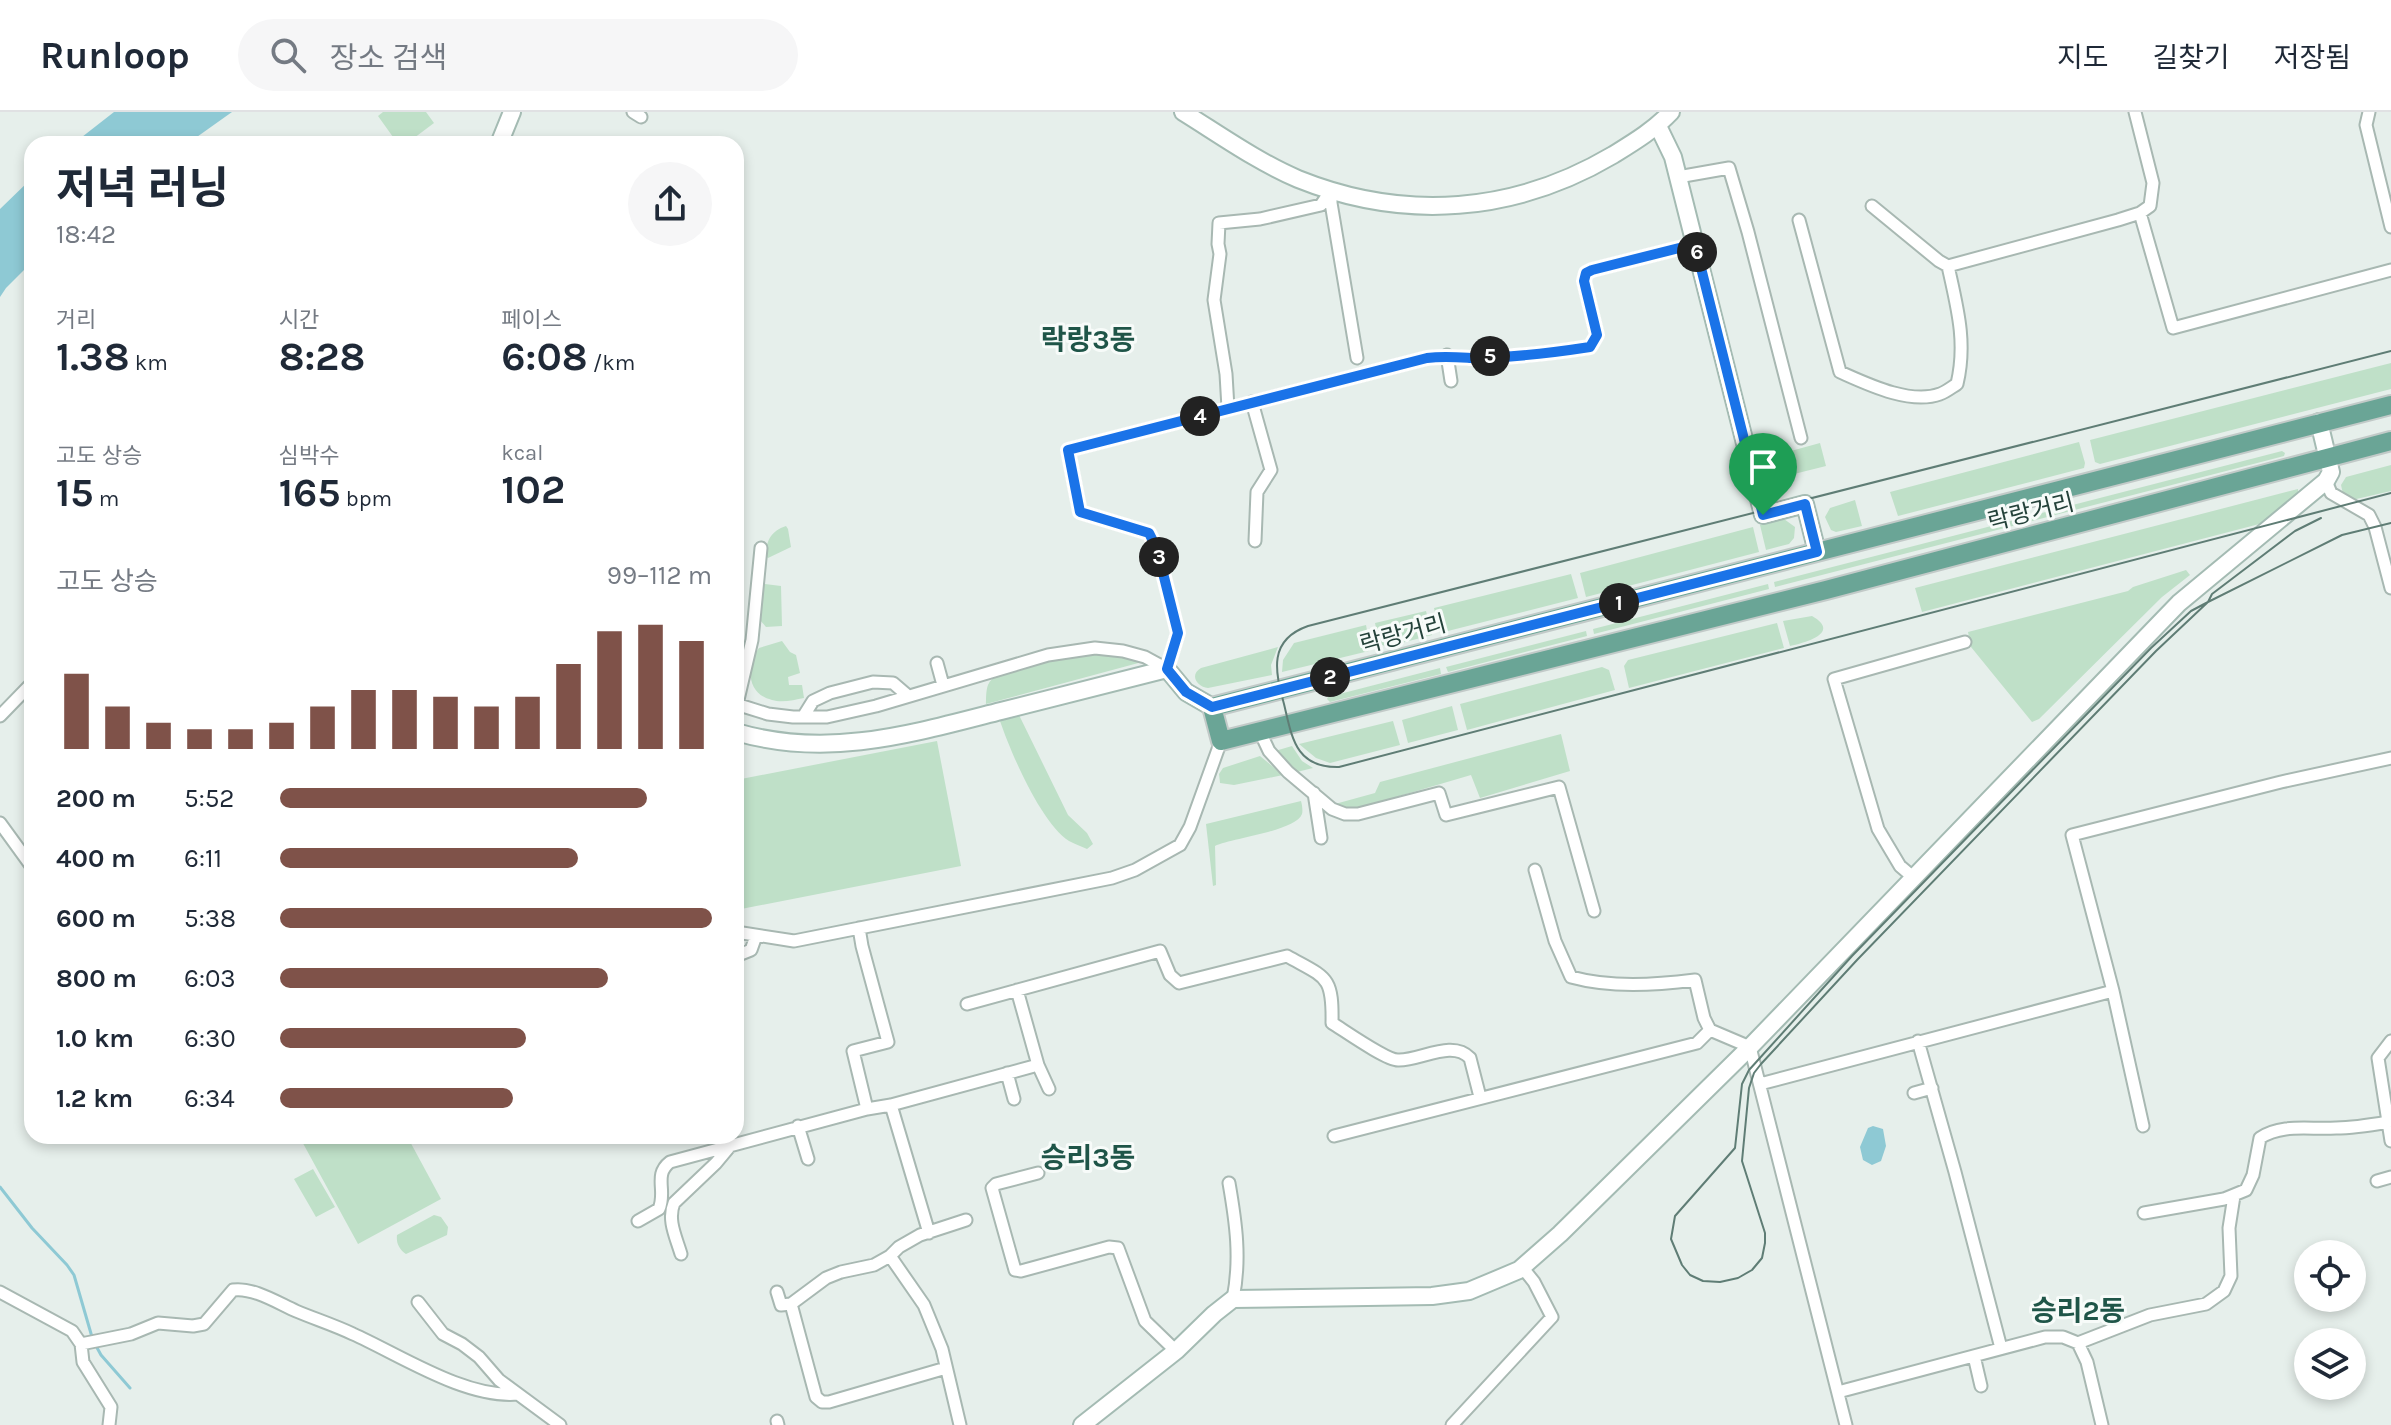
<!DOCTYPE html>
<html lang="ko">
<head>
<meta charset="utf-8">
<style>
	body { margin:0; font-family:Karla,"Noto Sans KR",sans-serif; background:#f6f6f7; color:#1f2937; height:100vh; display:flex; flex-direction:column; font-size:30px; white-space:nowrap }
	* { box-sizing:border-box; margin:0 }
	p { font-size:26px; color:#747a83 }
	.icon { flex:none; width:44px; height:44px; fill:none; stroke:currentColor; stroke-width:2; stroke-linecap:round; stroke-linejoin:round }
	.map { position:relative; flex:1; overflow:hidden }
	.side { position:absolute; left:24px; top:24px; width:720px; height:1008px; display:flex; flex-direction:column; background:#fff; border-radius:24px; box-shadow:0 4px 12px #0003 }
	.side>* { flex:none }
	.controls { position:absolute; left:2294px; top:1128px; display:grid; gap:16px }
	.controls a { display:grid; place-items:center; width:72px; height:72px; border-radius:50%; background:#fff; box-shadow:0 4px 12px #0003; font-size:40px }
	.pin { position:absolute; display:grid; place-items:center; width:68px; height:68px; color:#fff; margin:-82px -34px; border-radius:50% 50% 50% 0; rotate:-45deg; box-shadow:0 0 8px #0007 }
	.pin .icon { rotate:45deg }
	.km { position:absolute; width:40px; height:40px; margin:-20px; border-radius:50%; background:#222; color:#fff; font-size:22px; line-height:40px; text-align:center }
	.round { display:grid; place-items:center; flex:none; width:84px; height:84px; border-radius:42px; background:#f6f6f7 }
	.head { display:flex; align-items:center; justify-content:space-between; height:136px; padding:0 32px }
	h1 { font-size:44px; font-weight:700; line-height:60px }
	.figures { display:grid; grid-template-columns:repeat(3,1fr); gap:12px; height:136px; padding:8px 32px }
	.figures div { display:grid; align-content:center }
	.figures b { font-size:40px; font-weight:700 }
	.figures small { font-size:22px; font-weight:400 }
	.figures p { font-size:22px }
	.chart { height:224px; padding:16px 32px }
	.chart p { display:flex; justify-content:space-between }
	.chart svg { width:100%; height:144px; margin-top:8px; stroke:#7f5249; stroke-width:6 }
	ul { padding:0 32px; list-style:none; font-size:26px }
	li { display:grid; grid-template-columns:128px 96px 1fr; align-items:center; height:60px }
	li i { height:20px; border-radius:10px; background:#7f5249 }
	header { display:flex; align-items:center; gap:48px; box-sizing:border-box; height:112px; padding:0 40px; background:#fff; border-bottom:2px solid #e0e1e3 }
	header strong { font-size:38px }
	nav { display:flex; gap:44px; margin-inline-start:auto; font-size:28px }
	.search { width:560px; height:72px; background:#f6f6f7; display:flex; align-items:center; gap:20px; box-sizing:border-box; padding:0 28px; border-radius:44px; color:#747a83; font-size:30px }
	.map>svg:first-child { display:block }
</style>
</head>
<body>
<header>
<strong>Runloop</strong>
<div class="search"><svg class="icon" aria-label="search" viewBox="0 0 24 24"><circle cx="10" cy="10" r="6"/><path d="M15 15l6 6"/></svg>장소 검색</div>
<nav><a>지도</a><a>길찾기</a><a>저장됨</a></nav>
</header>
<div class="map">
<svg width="2391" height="1313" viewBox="0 0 2391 1313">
	<rect width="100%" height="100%" fill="#e6efeb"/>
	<path fill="#bfe0c8" d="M383 0H426L434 11 406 32H398L378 4Z
		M2391 251V277L2100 352 2095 350 2090 328Z
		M2079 330 2085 351 2084 356 1898 404 1890 380Z
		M1820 331 1826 354 1786 364 1780 342Z
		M2282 339 2285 341 2284 344 2265 349 1775 475 1774 470Z
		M2391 353V379L2352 388 2343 382 2341 373 2346 365Z
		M2298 377V381L2267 410 1922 500 1915 476Z
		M1855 388 1862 414 1836 420 1831 418 1825 405 1830 396Z
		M1784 407 1795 415 1794 426 1789 432 1766 438 1760 413Z
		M786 414 788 417 791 435 768 446 765 443C767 428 771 419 786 414Z
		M1753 415 1759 440 1586 485 1580 461Z
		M2186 458 2190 463 2162 485 2039 607 2032 610 1971 535 1968 520 2128 479 2133 475Z
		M1571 462 1578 486 1440 521 1434 496Z
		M765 472 781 474 782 514 766 515 760 508 763 473Z
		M1768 472 1769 477 1594 522 1593 517Z
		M1426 499 1432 523 1386 535 1379 531 1375 511Z
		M1812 504C1842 521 1804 531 1790 534L1783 509Z
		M1777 511 1784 536 1629 576 1624 554 1628 548Z
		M1366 513 1370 534 1369 539 1282 560 1283 548 1294 531Z
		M1586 519 1587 524 1448 560 1446 555Z
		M782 529 790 540 796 543 800 561 788 565 789 573H802L804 586C794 588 782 591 772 588 746 582 746 553 759 536Z
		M1278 535 1271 553 1272 563 1208 576C1197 575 1189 563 1201 556Z
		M1083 542 1114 543 1142 550 986 592C986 586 986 578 988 573 997 551 1062 546 1083 542Z
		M1602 555 1609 558 1615 578 1467 618 1460 592Z
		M1440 556 1441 562 1330 590 1327 587 1328 585Z
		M1452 594 1458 618 1408 631 1402 608Z
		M1019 603 1068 703 1087 721 1093 732 1087 737C1081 734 1074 732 1069 729 1041 711 1011 641 1000 609Z
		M1393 609 1400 633 1330 651 1316 646 1299 632Z
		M1561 622 1570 659 1480 686 1471 663 1352 698 1335 692 1375 681 1380 670Z
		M937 629 961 754 736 798V668Z
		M1292 634 1302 649 1313 656 1297 660 1278 645 1275 639Z
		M1260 644 1283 663 1234 673 1220 671 1219 662 1223 656Z
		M1301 689C1302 692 1303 699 1302 702 1296 719 1232 726 1215 734L1216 773 1213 774 1206 712Z
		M299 1024H407L441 1087 358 1132Z
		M313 1057 335 1095 316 1105 294 1067Z
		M434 1103 441 1105 448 1115 447 1123 406 1142C399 1137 396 1131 397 1123Z"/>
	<path fill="#8ec9d4" d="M114 0H232L187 32H73Z
		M32 66V150L6 176 0 185V97Z
		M1873 1014 1883 1017 1886 1034 1881 1049 1872 1053 1863 1048 1860 1035 1868 1016Z"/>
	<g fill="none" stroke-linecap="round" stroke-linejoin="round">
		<path stroke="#8ec9d4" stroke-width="3" d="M0 1075 32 1116 67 1153 74 1163 92 1225
			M95 1232 101 1243 130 1276"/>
		<defs>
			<path id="street" d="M633 0 641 5
				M2369 0 2366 13 2391 115
				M1678 65 1729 56 1748 120 1801 326
				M1331 78V91L1357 246
				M1872 94 1939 149 1948 154
				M2140 101 2173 216 2391 158
				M1799 108 1840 260C1867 272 1910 293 1940 282 1946 280 1952 275 1957 272 1967 230 1957 195 1948 154L2118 108 2140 101 2150 94 2153 71 2135 0
				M1447 243 1451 269
				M1252 290 1271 358 1257 380 1255 429
				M1228 296 1226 262 1214 188 1220 142 1218 132 1219 111 1260 107 1321 93 1331 78
				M2326 369 2331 381 2369 403 2375 415 2391 476
				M937 551 943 573
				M736 592 768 602 793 605H827L876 594 1048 543 1095 536 1123 539 1145 545 1167 557 1178 521 1157 437 1149 421 1080 400 1068 338 1427 246C1443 244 1456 245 1471 246 1510 246 1551 241 1590 235L1597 223 1584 169 1586 161 1592 158 1695 132
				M737 592 752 528 761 436
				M0 604 32 571
				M803 605 813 589 830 581 873 570 893 571 907 583
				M1260 620 1269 639 1288 660 1332 697 1345 702H1358L1439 681 1446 703 1559 675 1594 799
				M1314 681 1321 726
				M0 711 32 755
				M1535 758 1555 829 1571 865C1611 876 1655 873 1695 868L1704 906 1710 918 1750 935 1846 1313
				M1914 766 1900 754 1878 717 1834 567 1965 530
				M736 820 794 829 1112 766 1135 758 1180 733 1190 715 1221 629
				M736 844 751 838 756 824
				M1017 878 1038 953 1049 977
				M967 892 1160 839 1170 863 1179 871 1287 844C1326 866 1333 863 1332 911 1345 919 1386 948 1398 948 1420 949 1452 927 1470 946L1480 985
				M1918 929 1955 1060 2001 1236
				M2391 929 2378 946 2391 1029
				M1007 961 1014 987
				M1760 972 2113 879
				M1914 981 1932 976
				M891 993 929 1121
				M867 997 891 993 1038 953
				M798 1014 808 1047
				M2143 1014 2113 879 2072 723 2281 670 2391 646
				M1334 1024 1697 931 1710 918
				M1038 1061 996 1072 992 1076 1015 1158 1021 1159 1109 1135 1118 1136 1145 1209 1176 1239
				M2377 1069 2391 1065
				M1229 1071C1236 1111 1241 1147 1233 1187
				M2144 1101 2224 1087 2246 1078 2253 1063 2260 1026C2282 1011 2311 1018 2336 1016 2354 1016 2371 1013 2388 1010
				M638 1109 659 1097C667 1079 653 1063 670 1050L867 997 853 939 888 930 862 834 859 816
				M681 1142C676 1125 667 1108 674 1091L716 1051 731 1033
				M890 1144 924 1193 942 1237 960 1313
				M0 1180 72 1219 81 1232 83 1250 111 1295 109 1313
				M777 1180 781 1193 791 1192
				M418 1190 443 1222 462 1232 479 1245 499 1268 560 1313
				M2078 1231 2150 1203 2206 1192 2224 1179 2231 1164 2229 1116 2234 1084
				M81 1232 131 1222 158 1211 193 1214 204 1212 233 1178C253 1175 278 1191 296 1199 315 1207 334 1213 353 1222 400 1243 466 1287 518 1282
				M1974 1244 1981 1274
				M946 1256 829 1290H822L816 1285 791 1192 826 1166 841 1160 874 1153 890 1144 899 1135 920 1123 966 1108
				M1838 1280 2045 1225H2063L2078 1231 2087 1250 2102 1313
				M777 1309 778 1313
				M1452 1313 1552 1205 1534 1170 1522 1155"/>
			<path id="secondary" d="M1183 0C1220 23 1258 50 1298 67 1405 110 1515 101 1613 43 1634 30 1654 18 1671 0
				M1658 14 1673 45 1763 403 1805 392 1817 440
				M499 32 512 0
				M736 620C828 647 911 622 1001 599 1056 585 1111 571 1167 557L1186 580 1212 595
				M1082 1313 1176 1239 1214 1202 1233 1187 1432 1184 1469 1179 1519 1158 1560 1122 1750 935 2179 491 2326 369 2331 360 2319 310"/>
			<path id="primary" d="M2391 293 1212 595 1221 629 1826 478 2391 329"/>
		</defs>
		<use href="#street" stroke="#a8b8b2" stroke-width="15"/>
		<use href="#secondary" stroke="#a4bbb3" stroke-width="20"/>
		<use href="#primary" stroke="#c2cac8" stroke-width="22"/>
		<use href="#street" stroke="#fff" stroke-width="11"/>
		<use href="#secondary" stroke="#fff" stroke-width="16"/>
		<use href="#primary" stroke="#6aa596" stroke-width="18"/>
		<path stroke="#5f7d75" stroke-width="2" d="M2391 239 1308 514C1268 528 1275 559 1284 592 1292 625 1295 656 1339 655L2391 381
			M2321 406 2295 419 2212 482 2208 490 2156 539 1857 848 1761 952 1754 961 1749 976 1742 1049 1765 1121V1131L1762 1146 1752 1158 1738 1166 1720 1170 1703 1169 1690 1163 1682 1153 1671 1127 1675 1104 1735 1036 1742 972 1749 958 1852 844 2151 536 2191 499 2208 490 2342 423 2391 411"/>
	</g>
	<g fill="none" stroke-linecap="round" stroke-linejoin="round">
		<defs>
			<path id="route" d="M1695 132 1763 403 1805 392 1817 440 1212 595 1186 580 1167 557 1178 521 1157 437 1149 421 1080 400 1068 338 1427 246C1443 244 1455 245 1471 246 1510 246 1551 241 1590 235L1597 223 1584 169 1586 161 1592 158Z"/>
		</defs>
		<use href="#route" stroke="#fff" stroke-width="16"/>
		<use href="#route" stroke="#1a73e8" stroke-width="10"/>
	</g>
	<g text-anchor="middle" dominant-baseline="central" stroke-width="6" stroke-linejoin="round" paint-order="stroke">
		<g font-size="24" fill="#24423a" stroke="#f7fbf9">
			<text transform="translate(2031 400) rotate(-14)">락랑거리</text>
			<text transform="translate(1403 522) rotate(-15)">락랑거리</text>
		</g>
		<g font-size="28" font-weight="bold" fill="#1f5548" stroke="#f7fbf9">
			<text x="1088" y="227">락랑3동</text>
			<text x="1088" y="1045">승리3동</text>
			<text x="2078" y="1198">승리2동</text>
		</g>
	</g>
</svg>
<div class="controls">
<a><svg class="icon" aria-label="locate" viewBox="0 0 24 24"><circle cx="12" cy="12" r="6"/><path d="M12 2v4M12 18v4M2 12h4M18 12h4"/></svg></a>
<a><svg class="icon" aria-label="layers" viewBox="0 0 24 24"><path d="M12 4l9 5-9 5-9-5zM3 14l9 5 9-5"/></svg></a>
</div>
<div class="pin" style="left:1763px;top:403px;background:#1e9e55"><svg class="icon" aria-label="arrive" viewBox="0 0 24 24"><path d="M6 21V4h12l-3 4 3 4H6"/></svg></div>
<b class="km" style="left:1619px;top:491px">1</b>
<b class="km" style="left:1330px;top:565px">2</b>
<b class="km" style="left:1159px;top:445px">3</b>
<b class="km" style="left:1200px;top:304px">4</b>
<b class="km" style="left:1490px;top:244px">5</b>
<b class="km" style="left:1697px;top:140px">6</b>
<section class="side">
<div class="head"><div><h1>저녁 러닝</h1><p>18:42</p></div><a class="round"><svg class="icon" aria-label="share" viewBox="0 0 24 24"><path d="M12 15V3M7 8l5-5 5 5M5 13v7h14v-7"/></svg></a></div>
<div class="figures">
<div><p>거리</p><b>1.38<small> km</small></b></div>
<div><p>시간</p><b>8:28</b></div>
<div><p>페이스</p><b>6:08<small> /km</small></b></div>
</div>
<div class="figures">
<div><p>고도 상승</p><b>15<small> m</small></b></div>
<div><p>심박수</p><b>165<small> bpm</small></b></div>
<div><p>kcal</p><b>102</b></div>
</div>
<div class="chart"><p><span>고도 상승</span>99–112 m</p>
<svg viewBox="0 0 160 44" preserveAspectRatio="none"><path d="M5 44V21M15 44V31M25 44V36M35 44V38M45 44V38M55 44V36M65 44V31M75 44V26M85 44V26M95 44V28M105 44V31M115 44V28M125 44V18M135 44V8M145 44V6M155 44V11"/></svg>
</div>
<ul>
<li><b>200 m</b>5:52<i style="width:85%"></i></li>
<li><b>400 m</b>6:11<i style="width:69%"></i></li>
<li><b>600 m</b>5:38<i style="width:100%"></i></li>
<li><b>800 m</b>6:03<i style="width:76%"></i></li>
<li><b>1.0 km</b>6:30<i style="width:57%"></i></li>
<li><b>1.2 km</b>6:34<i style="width:54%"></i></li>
</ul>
</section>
</div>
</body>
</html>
